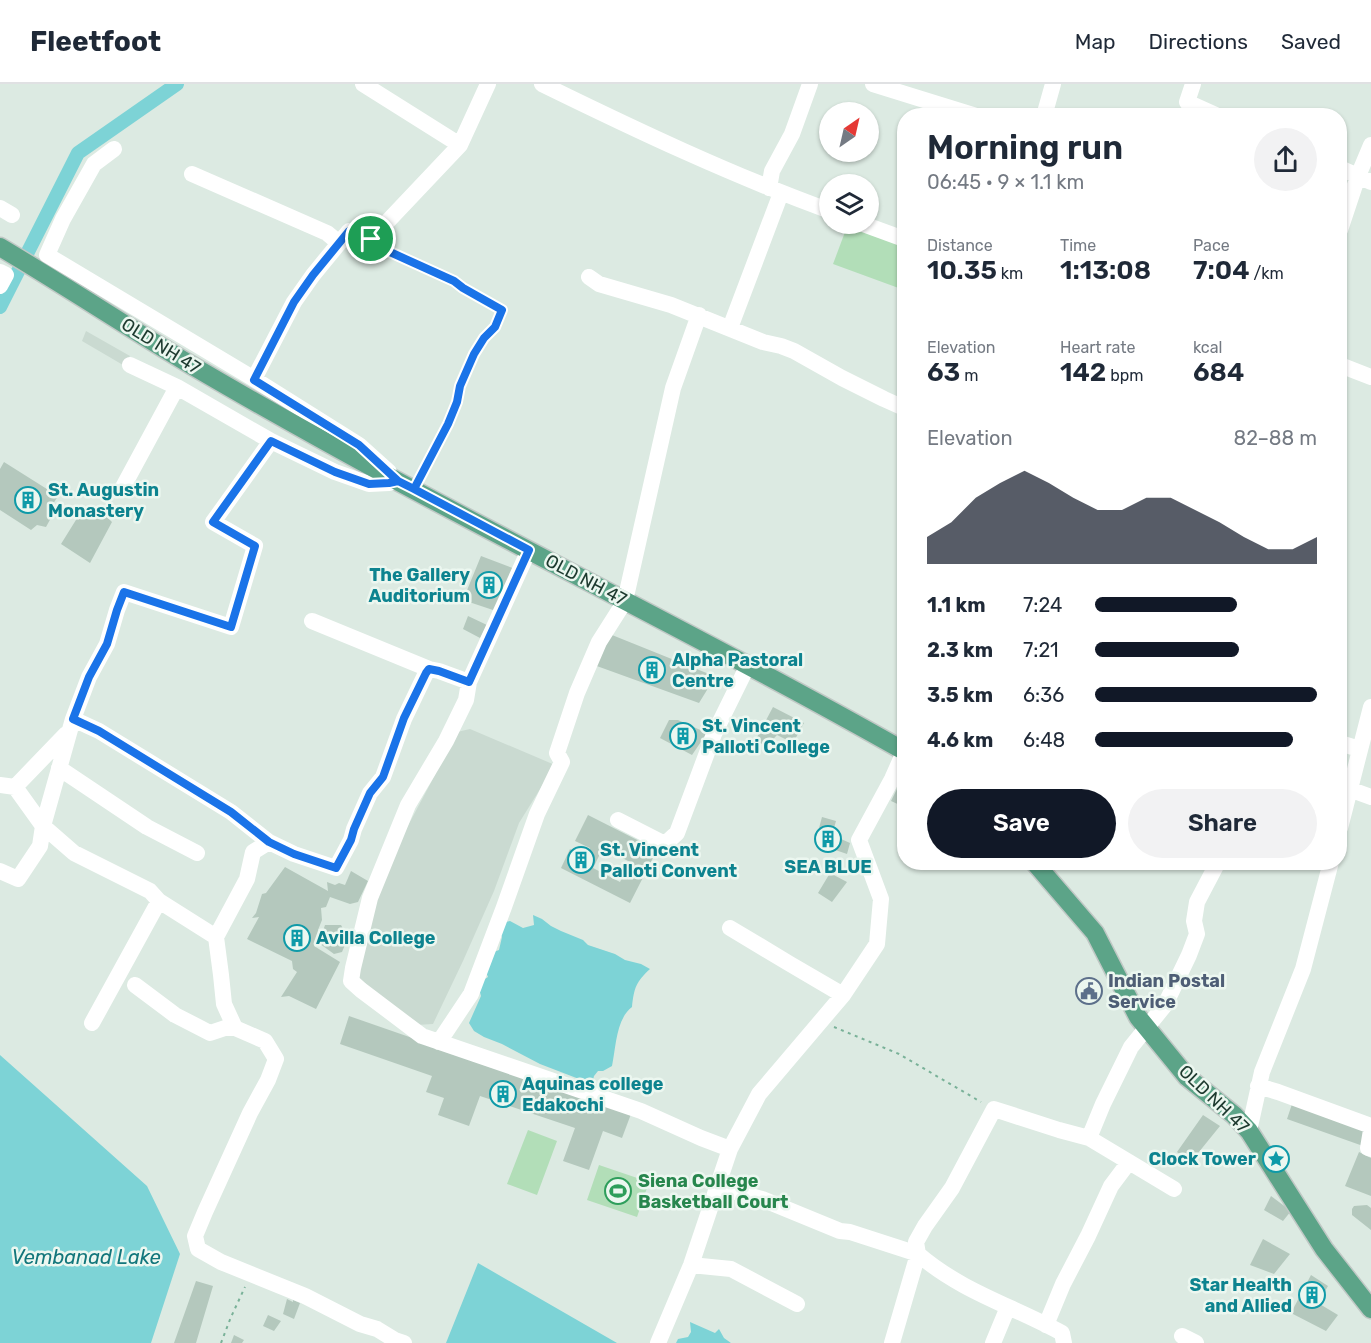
<!DOCTYPE html>
<html lang="en">
<head>
<meta charset="utf-8">
<style>
	body { margin:0; font-family:Rubik,sans-serif; background:#f2f2f3; color:#1f2937; height:100vh; display:flex; flex-direction:column; font-size:22px; white-space:nowrap }
	* { box-sizing:border-box; margin:0 }
	p { font-size:20px; color:#747a83 }
	.icon { flex:none; width:33px; height:33px; fill:none; stroke:currentColor; stroke-width:2; stroke-linecap:round; stroke-linejoin:round }
	.map { position:relative; flex:1; overflow:hidden }
	.side { position:absolute; left:897px; top:24px; width:450px; height:762px; display:flex; flex-direction:column; background:#fff; border-radius:24px; box-shadow:0 2px 4px #0004 }
	.side>* { flex:none }
	.needle { width:39px; rotate:34deg }
	.buttons { position:absolute; left:819px; top:18px; display:grid; gap:12px }
	.buttons a { display:grid; place-items:center; width:60px; height:60px; border-radius:50%; background:#fff; box-shadow:0 2px 4px #0004; font-size:30px }
	.pin { position:absolute; display:grid; place-items:center; width:51px; height:51px; color:#fff; margin:-26px; border:3px solid #fff; border-radius:50%; box-shadow:0 2px 6px #0007 }
	.round { display:grid; place-items:center; flex:none; width:63px; height:63px; border-radius:32px; background:#f2f2f3 }
	.head { display:flex; align-items:center; justify-content:space-between; height:102px; padding:0 30px }
	h1 { font-size:33px; font-weight:600; line-height:45px }
	.metrics { display:grid; grid-template-columns:repeat(3,1fr); gap:9px; height:102px; padding:6px 30px }
	.metrics div { display:grid; align-content:center }
	.metrics b { font-size:26px; font-weight:600 }
	.metrics small { font-size:16px; font-weight:400 }
	.metrics p { font-size:16px }
	.chart { height:168px; padding:12px 30px }
	.chart p { display:flex; justify-content:space-between }
	.chart svg { width:100%; height:108px; margin-top:6px; fill:#111827; opacity:.7 }
	.action { display:flex; gap:12px; margin-top:auto; padding:12px 30px }
	.action a { flex:1; height:69px; border-radius:36px; background:#111827; color:#fff; font-size:24px; font-weight:600; line-height:69px; text-align:center }
	.action a+a { background:#f2f2f3; color:#1f2937 }
	ul { padding:0 30px; list-style:none; font-size:20px }
	li { display:grid; grid-template-columns:96px 72px 1fr; align-items:center; height:45px }
	li i { height:15px; border-radius:8px; background:#111827 }
	header { display:flex; align-items:center; gap:36px; box-sizing:border-box; height:84px; padding:0 30px; background:#fff; border-bottom:2px solid #e0e1e3 }
	header strong { font-size:28px }
	nav { display:flex; gap:33px; margin-inline-start:auto; font-size:21px }
	.map>svg:first-child { display:block }
</style>
</head>
<body>
<header>
<strong>Fleetfoot</strong>
<nav><a>Map</a><a>Directions</a><a>Saved</a></nav>
</header>
<div class="map">
<svg width="1371" height="1259" viewBox="0 0 1371 1259">
	<rect width="100%" height="100%" fill="#dceae2"/>
	<path fill="#cadad1" d="M86 247 130 272 123 281 82 257Z
		M470 645 555 681 519 739 494 807 463 877 433 940 416 941 354 898 371 830 395 766 435 691 450 656 457 648Z"/>
	<path fill="#b2deb8" d="M848 140H857L904 158V206L833 180Z
		M528 1046 557 1057 537 1111 507 1100Z
		M599 1081 649 1098 637 1133 587 1116Z"/>
	<path fill="#7dd3d6" d="M533 831 542 835 551 842 561 847 583 856 588 861 615 870 625 876 641 880 650 885C636 898 634 904 632 923 616 935 616 963 612 982L603 987H598L594 992 592 1000 540 980 502 960 484 953 474 947 469 939 481 912 478 901 483 896 488 893 486 888 491 869 499 866 502 853 498 846 502 839 510 837 523 844 534 841Z
		M0 971 147 1102 180 1170 151 1259H0Z
		M478 1179 617 1259H446Z
		M690 1238 715 1249 719 1245 724 1254 731 1259H676L678 1255 688 1253 691 1248Z"/>
	<g fill="none" stroke-linecap="round" stroke-linejoin="round">
		<path stroke="#7dd3d6" stroke-width="14" d="M0 223 78 69 177 0"/>
	</g>
	<path fill="#b4c8bd" fill-rule="evenodd" d="M4 378 58 412 53 420 57 423 46 443 37 441 31 446 0 426V385Z
		M84 423 102 428 112 438 90 479 61 460Z
		M481 472 515 485 496 527 463 516Z
		M468 532 487 541 480 554 463 545Z
		M612 551 709 590 707 606 699 619 594 581Z
		M773 623 804 639 793 659 777 651 767 662 755 657Z
		M669 636H678L707 649 692 671 660 654Z
		M900 699 904 701V723L891 717Z
		M588 731 657 766 630 819 561 784 570 765 585 773 590 764 575 757ZM603 764 630 778 620 798 593 784Z
		M822 733 836 737 832 751 850 759 847 770 815 759Z
		M285 783 328 807 327 798 335 801 339 799 345 801 351 787 368 797 358 818 350 820 330 813 326 823 321 824 322 836 318 846 323 847 325 841H341L348 854 342 868 334 870 316 857 314 862 340 878 316 925 289 912 281 913 297 888 293 885 292 877 247 855 259 833 252 834 256 829 262 810 266 809Z
		M830 789 847 798 832 818 818 809Z
		M1088 894 1096 897 1102 903 1091 918 1077 910Z
		M349 932 631 1030 622 1054 603 1047 589 1086 563 1077 575 1044 480 1012 469 1042 438 1031 444 1014 426 1008 432 992 340 960Z
		M1293 1017 1367 1043 1363 1062 1287 1035Z
		M1203 1031 1220 1042 1190 1079 1177 1068Z
		M1359 1068 1371 1074V1112L1345 1102Z
		M1271 1112 1291 1127 1283 1137 1264 1126Z
		M1367 1121 1371 1124V1146L1352 1131V1125L1354 1122Z
		M1263 1155 1290 1170 1274 1190 1250 1181Z
		M1311 1191 1328 1202 1318 1219 1338 1231 1326 1247 1291 1229Z
		M196 1197 213 1202 196 1259H174Z
		M287 1215 293 1218V1216L300 1219 294 1235 283 1230Z
		M268 1231 281 1237 274 1247 263 1242Z
		M234 1251 244 1256 242 1259H231Z"/>
	<g fill="none" stroke-linecap="round" stroke-linejoin="round">
		<defs>
			<path id="major" d="M0 163C64 201 126 242 191 281 259 321 329 360 399 398 567 488 738 573 904 667
				M1034 778 1095 849 1138 933 1187 993 1234 1031 1249 1047 1324 1165 1371 1225"/>
		</defs>
		<use href="#major" stroke="#c0c8c5" stroke-width="21"/>
		<path stroke="#79b198" stroke-width="2" stroke-dasharray="3 4.5" stroke-linecap="butt" d="M383 163 454 197 463 204 502 226 495 244 484 254 474 270 460 302 457 318 448 340 421 393
			M421 392 432 373
			M834 943 899 970 981 1018
			M221 1259 231 1233 245 1203"/>
		<path stroke="#fff" stroke-width="16" d="M363 0 460 61
			M542 0C636 46 731 91 830 127
			M873 0 976 32
			M1193 0 1187 18 1218 32
			M1044 32 1053 0
			M114 65 94 80 63 135 47 171 254 295
			M1340 84 1371 98
			M192 90 327 149 339 159
			M769 104 772 87 792 50 810 0
			M0 124 12 131
			M863 140 904 155
			M1340 146 1358 92 1371 61
			M0 188 6 191 0 202
			M589 193 599 200 671 221 763 258 781 262 794 267 842 294 884 315 904 324
			M730 244 781 109
			M130 281 177 303 271 357 335 388 369 400 389 399 398 397
			M1340 281 1371 293
			M389 388 359 361 254 295 294 218 313 191 349 147 371 155 460 61 488 0
			M123 403 177 303
			M312 537 429 585
			M469 598 466 616 446 657 408 721 370 814 353 884 351 897 361 906 422 952 641 1027 701 1054 730 1065
			M1340 659 1359 665
			M59 684 147 743 197 769
			M0 701 15 703 43 742 74 769 150 807 159 817 216 853
			M15 703 66 650
			M1349 705 1371 713
			M618 736 665 760 677 749 714 650 748 581
			M1340 744 1371 623
			M269 758 231 728 99 647 73 635 89 593 107 560 117 526 124 508 231 543 255 462 213 438 271 357
			M0 787 18 795 40 762 43 742 73 635
			M730 844 790 880 843 911
			M135 901 175 931 210 949 225 944H235
			M92 939 159 817
			M439 958 471 910 504 823 537 730 562 678 557 669 577 609 599 558 625 517 673 304 699 231
			M1258 1002 1278 1008 1371 1042
			M1371 1046 1368 1064 1371 1065
			M1249 1047 1262 988 1303 885 1331 778
			M1089 1054 1174 1105
			M717 1103 762 1115 840 1147 850 1148 918 1170 892 1259
			M691 1181 731 1185 797 1220
			M1046 1241 1063 1200 1088 1152 1111 1102 1129 1078
			M1182 1252 1196 1259
			M404 1259 395 1256 377 1245 360 1240 305 1212 221 1178 198 1165 195 1152 205 1128 250 1029 268 996 276 975 265 957 235 944 224 920 221 891 216 853 247 795 253 768 269 758 294 770 336 784 351 756 354 745 370 709 383 693 404 635 426 589 429 585 439 587 469 598 529 466
			M658 1259 691 1181 730 1065 759 1010 843 911 877 860 881 815 859 756 892 695 904 668
			M993 1259 1008 1223
			M1064 1259 1062 1249C1013 1222 962 1208 918 1170L916 1158 925 1142 952 1104 994 1025 1059 1046 1089 1054 1103 1020 1131 963 1165 921 1189 871 1197 850 1194 837 1197 818 1218 778"/>
		<use href="#major" stroke="#5ca488" stroke-width="18"/>
	</g>
	<g fill="none" stroke-linecap="round" stroke-linejoin="round">
		<defs>
			<path id="route" d="M371 155 390 168 454 197 463 204 502 226 495 243 484 254 474 270 460 302 457 318 448 340 414 405 398 397 389 399 369 400 335 388 271 357 213 438 255 462 231 543 124 508 117 526 107 560 89 593 73 635 99 647 231 728 269 758 294 770 336 784 351 756 354 745 370 709 383 693 404 634 426 589 429 585 439 587 469 598 529 466 414 405 398 397 359 361 254 296 294 218 313 191 349 147 371 155"/>
		</defs>
		<use href="#route" stroke="#fff" stroke-width="12"/>
		<use href="#route" stroke="#1a73e8" stroke-width="8"/>
	</g>
	<defs>
		<symbol id="building-ring" viewBox="-11 -11 22 22"><circle r="9.5" fill="#ecf7f0" stroke="#0f9aa8" stroke-width="1.5"/><path d="M-4-6H4V6H1V3H-1V6H-4ZM-2.5-4.3h1.7v1.8h-1.7ZM.8-4.3h1.7v1.8H.8ZM-2.5-1h1.7V.8h-1.7ZM.8-1h1.7V.8H.8Z" fill="#0f9aa8"/></symbol>
		<symbol id="civic-ring" viewBox="-11 -11 22 22"><circle r="9.5" fill="#ecf7f0" stroke="#5c6f8a" stroke-width="1.5"/><path d="M-.6-6.5H3V-4.5H.6V-3L4-1V1h2V6H-6V1h2V-1L-.6-3ZM-1.2 2.5V6h2.4V2.5Z" fill="#5c6f8a"/></symbol>
		<symbol id="sight-ring" viewBox="-11 -11 22 22"><circle r="9.5" fill="#ecf7f0" stroke="#0f9aa8" stroke-width="1.5"/><path d="M0-6L1.8-2.2L6-1.7L2.9 1.2L3.7 5.4L0 3.3L-3.7 5.4L-2.9 1.2L-6-1.7L-1.8-2.2Z" fill="#0f9aa8"/></symbol>
		<symbol id="stadium-ring" viewBox="-11 -11 22 22"><circle r="9.5" fill="#ecf7f0" stroke="#2e9e5b" stroke-width="1.5"/><path d="M0-5a6.5 5 0 1 0 0 10a6.5 5 0 1 0 0-10ZM-3.5-1.8h7v3.6h-7Z" fill="#2e9e5b"/></symbol>
	</defs>
	<g fill-rule="evenodd">
		<use href="#building-ring" x="13" y="401" width="30" height="30"/>
		<use href="#building-ring" x="474" y="486" width="30" height="30"/>
		<use href="#building-ring" x="637" y="571" width="30" height="30"/>
		<use href="#building-ring" x="668" y="637" width="30" height="30"/>
		<use href="#building-ring" x="813" y="740" width="30" height="30"/>
		<use href="#building-ring" x="566" y="761" width="30" height="30"/>
		<use href="#building-ring" x="282" y="839" width="30" height="30"/>
		<use href="#civic-ring" x="1074" y="892" width="30" height="30"/>
		<use href="#building-ring" x="488" y="995" width="30" height="30"/>
		<use href="#sight-ring" x="1261" y="1060" width="30" height="30"/>
		<use href="#stadium-ring" x="603" y="1092" width="30" height="30"/>
		<use href="#building-ring" x="1297" y="1196" width="30" height="30"/>
	</g>
	<g text-anchor="middle" dominant-baseline="central" stroke-width="5" stroke-linejoin="round" paint-order="stroke">
		<g font-size="18" fill="#1d3a2f" stroke="#ecf7f0">
			<text transform="translate(161 262) rotate(32)">OLD NH 47</text>
			<text transform="translate(586 496) rotate(28)">OLD NH 47</text>
			<text transform="translate(1214 1015) rotate(44)">OLD NH 47</text>
		</g>
		<g font-size="18" font-weight="bold" fill="#0d838f" stroke="#ecf7f0" text-anchor="start">
			<text x="48" y="406">St. Augustin<tspan x="48" dy="21">Monastery</tspan></text>
			<text x="470" y="491" text-anchor="end">The Gallery<tspan x="470" dy="21">Auditorium</tspan></text>
			<text x="672" y="576">Alpha Pastoral<tspan x="672" dy="21">Centre</tspan></text>
			<text x="702" y="642">St. Vincent<tspan x="702" dy="21">Palloti College</tspan></text>
			<text x="600" y="766">St. Vincent<tspan x="600" dy="21">Palloti Convent</tspan></text>
			<text x="828" y="783" text-anchor="middle">SEA BLUE</text>
			<text x="316" y="854">Avilla College</text>
			<text x="522" y="1000">Aquinas college<tspan x="522" dy="21">Edakochi</tspan></text>
			<text x="1256" y="1075" text-anchor="end">Clock Tower</text>
			<text x="1292" y="1201" text-anchor="end">Star Health<tspan x="1292" dy="21">and Allied</tspan></text>
		</g>
		<g font-size="18" font-weight="bold" fill="#4e5e75" stroke="#ecf7f0" text-anchor="start">
			<text x="1108" y="897">Indian Postal<tspan x="1108" dy="21">Service</tspan></text>
		</g>
		<g font-size="18" font-weight="bold" fill="#27864d" stroke="#ecf7f0" text-anchor="start">
			<text x="638" y="1097">Siena College<tspan x="638" dy="21">Basketball Court</tspan></text>
		</g>
		<g font-size="20" font-style="italic" fill="#12767b" stroke="#ecf7f0">
			<text x="86" y="1173">Vembanad Lake</text>
		</g>
	</g>
</svg>
<div class="buttons">
<a><svg class="needle" viewBox="-14 -14 28 28"><path d="M0-13l5 13h-10z" fill="#e53935"/><path d="M0 13l5-13h-10z" fill="#747a83"/></svg></a>
<a><svg class="icon" aria-label="layers" viewBox="0 0 24 24"><path d="M12 4l9 5-9 5-9-5zM3 14l9 5 9-5"/></svg></a>
</div>
<div class="pin" style="left:371px;top:155px;background:#1e9e55"><svg class="icon" aria-label="arrive" viewBox="0 0 24 24"><path d="M6 21V4h12l-3 4 3 4H6"/></svg></div>
<section class="side">
<div class="head"><div><h1>Morning run</h1><p>06:45 · 9 × 1.1 km</p></div><a class="round"><svg class="icon" aria-label="share" viewBox="0 0 24 24"><path d="M12 15V3M7 8l5-5 5 5M5 13v7h14v-7"/></svg></a></div>
<div class="metrics">
<div><p>Distance</p><b>10.35<small> km</small></b></div>
<div><p>Time</p><b>1:13:08</b></div>
<div><p>Pace</p><b>7:04<small> /km</small></b></div>
</div>
<div class="metrics">
<div><p>Elevation</p><b>63<small> m</small></b></div>
<div><p>Heart rate</p><b>142<small> bpm</small></b></div>
<div><p>kcal</p><b>684</b></div>
</div>
<div class="chart"><p><span>Elevation</span>82–88 m</p>
<svg viewBox="0 0 160 44" preserveAspectRatio="none"><path d="M0 44V33L10 27L20 17L30 11L40 6L50 11L60 17L70 22L80 22L90 17L100 17L110 22L120 27L130 33L140 38L150 38L160 33V44z"/></svg>
</div>
<ul>
<li><b>1.1 km</b>7:24<i style="width:64%"></i></li>
<li><b>2.3 km</b>7:21<i style="width:65%"></i></li>
<li><b>3.5 km</b>6:36<i style="width:100%"></i></li>
<li><b>4.6 km</b>6:48<i style="width:89%"></i></li>
</ul>
<div class="action"><a>Save</a><a>Share</a></div>
</section>
</div>
</body>
</html>
